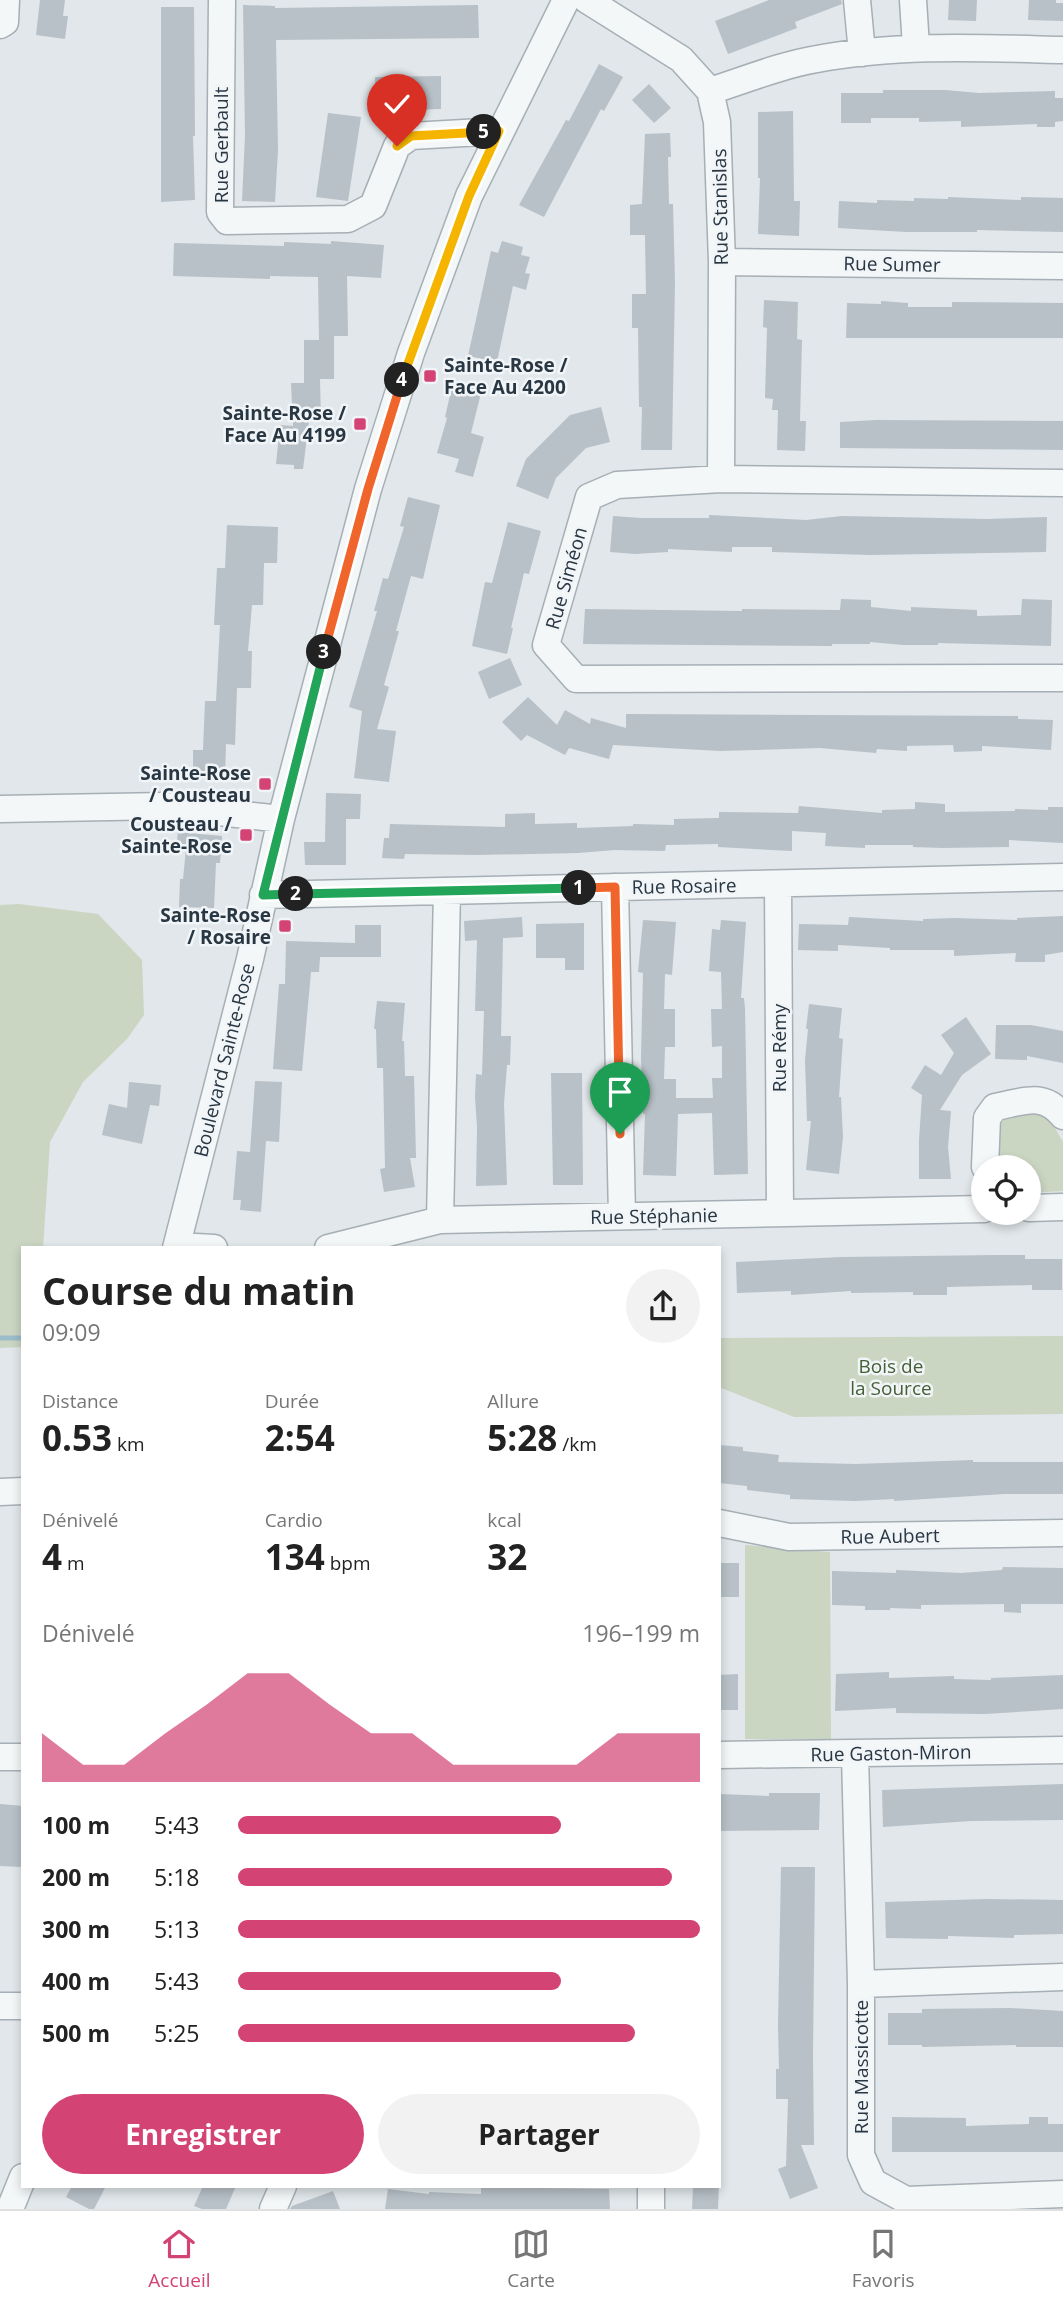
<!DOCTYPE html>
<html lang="fr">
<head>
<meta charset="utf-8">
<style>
	body { margin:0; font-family:"Open Sans",sans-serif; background:#f2f2f2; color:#222; height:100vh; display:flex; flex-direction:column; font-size:26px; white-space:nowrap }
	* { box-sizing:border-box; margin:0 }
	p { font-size:23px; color:#767676 }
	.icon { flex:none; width:38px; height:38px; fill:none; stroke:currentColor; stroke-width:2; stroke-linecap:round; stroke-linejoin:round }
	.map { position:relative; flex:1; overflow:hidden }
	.drawer { position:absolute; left:21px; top:1246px; width:700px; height:942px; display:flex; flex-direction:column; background:#fff; border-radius:0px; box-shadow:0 4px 10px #0003 }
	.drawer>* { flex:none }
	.controls { position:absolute; left:971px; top:1155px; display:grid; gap:14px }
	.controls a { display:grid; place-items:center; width:70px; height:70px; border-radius:50%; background:#fff; box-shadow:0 4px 10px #0003; font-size:35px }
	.pin { position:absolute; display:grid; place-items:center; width:60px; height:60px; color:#fff; margin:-72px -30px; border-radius:50% 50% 50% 0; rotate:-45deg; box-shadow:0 0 7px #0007 }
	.pin .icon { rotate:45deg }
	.km { position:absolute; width:35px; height:35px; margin:-18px; border-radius:50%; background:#222; color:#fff; font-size:19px; line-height:35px; text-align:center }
	.round { display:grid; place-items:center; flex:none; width:74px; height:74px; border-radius:37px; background:#f2f2f2 }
	.headline { display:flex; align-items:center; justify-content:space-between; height:119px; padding:0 21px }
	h1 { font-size:38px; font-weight:700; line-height:52px }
	.stats { display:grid; grid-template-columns:repeat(3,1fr); gap:10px; height:119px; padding:7px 21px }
	.stats div { display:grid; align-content:center }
	.stats b { font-size:35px; font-weight:700 }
	.stats small { font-size:19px; font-weight:400 }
	.stats p { font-size:19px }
	.chart { height:196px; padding:14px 21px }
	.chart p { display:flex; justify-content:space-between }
	.chart svg { width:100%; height:126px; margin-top:7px; fill:#d34373; opacity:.7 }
	.cta { display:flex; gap:14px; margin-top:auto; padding:14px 21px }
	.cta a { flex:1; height:80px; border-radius:42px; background:#d34373; color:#fff; font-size:28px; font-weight:700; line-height:80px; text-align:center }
	.cta a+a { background:#f2f2f2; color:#222 }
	ul { padding:0 21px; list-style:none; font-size:23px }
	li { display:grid; grid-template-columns:112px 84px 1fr; align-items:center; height:52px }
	li i { height:18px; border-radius:9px; background:#d34373 }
	.dock { display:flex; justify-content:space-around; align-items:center; height:98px; border-top:2px solid #e0e0e0; background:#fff; font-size:19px; color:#767676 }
	.dock a { display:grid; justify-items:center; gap:4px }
	.dock .active { color:#d34373 }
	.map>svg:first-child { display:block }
</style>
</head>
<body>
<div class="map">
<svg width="1063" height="2209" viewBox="0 0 1063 2209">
	<rect width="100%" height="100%" fill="#e1e7ea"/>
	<path fill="#cad5c2" d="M19 904 98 914 142 960 144 1015 127 1039 83 1082 50 1142 43 1248H23V1347L0 1348V905Z
		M1031 1111 1048 1116 1063 1142V1191L1029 1193V1167H1000V1127L1004 1118Z
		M1063 1336V1414L794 1417 719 1387V1338Z
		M745 1545 830 1552 831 1739H745Z"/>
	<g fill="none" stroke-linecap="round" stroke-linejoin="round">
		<path stroke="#9cbccb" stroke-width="5" d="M0 1338H23"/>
	</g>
	<path fill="#b8c1c8" d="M40 0H65L63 16H68L65 39 36 35Z
		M769 0H841L842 4 795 22 797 28 728 54 715 21Z
		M949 0H977L976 21 948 20Z
		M1029 0H1056V3H1063V21L1028 20Z
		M243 5 275 6V8L478 5 479 38 276 40 278 150 275 202 242 201 245 135Z
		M161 7H194L195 136H193L195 200 161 202Z
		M599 64 623 77 604 111 601 109 544 217 519 205 566 120 569 121Z
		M441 76V109L376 111 375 77Z
		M649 84 671 108 654 123 632 100Z
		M883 90H945L979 93 1055 91V98H1063V121L1055 122V127H1037V124L961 127V121L919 122V118H871V123H841V93H883Z
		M793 111 794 201H800L799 236 758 234 760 178H758V112Z
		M328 113 361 117 348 201 316 197Z
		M670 133 671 157H668L669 204H673L675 282 672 450H641L642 407H639L638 328H632V294H646L645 235H630V205L642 204 645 134Z
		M948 197 1021 200V197L1063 198V232L977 230V232H906L838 228 839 201 877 203V200L914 201V198L948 199Z
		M331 241 384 245 381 278 347 276 348 336H334V379H320L321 420 309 421 303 469H294V465L276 464 280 425 293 426 291 383H304V340H319L318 277 270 276V279L173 276 174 243 284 246V242L331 244Z
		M502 241 523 247 521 255 530 257 525 273 530 274 526 290 513 286 497 362 468 356 491 251 498 253Z
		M764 300 798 302 797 339 802 340 800 421H806L805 451 777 450 778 410H772L773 399 765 398 767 328 763 327Z
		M881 301 908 303V307H952V302L1063 303V338H846L847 303 881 304Z
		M453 382 482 389 471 433 484 437 473 477 455 472 459 459 437 453 447 418 445 417Z
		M601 407 610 442 586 448 556 478 548 499 516 486 526 459 570 415Z
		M876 420 1063 421V450L840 448V422Z
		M408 497 440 505 423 579 411 576 396 631H399L384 685 389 687 377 729 396 731 389 782 354 778 362 711 349 707 377 611H374L383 578 388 579 404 527 400 526Z
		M709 515 806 520 842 516 987 519 1047 517 1046 552 870 555 772 552V547H732V552L668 549V552L635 554 610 552 613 516 641 518H709Z
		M508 522 541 531 529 574 524 573 511 628H513L507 654 472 646 485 582 492 583Z
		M227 525 278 527 277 563H264L263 605H252L248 651H252L251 688H237L235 745 226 744 225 776H193V750H203L205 701H216L220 625H214L217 568H225Z
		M841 599 871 600V607L911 611V607L977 610V616L1021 615 1022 599 1052 600 1051 646 938 643V645H903L870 642V644H832V646L583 644 585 609 742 611V609L840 610Z
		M510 658 522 685 489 699 478 672Z
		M528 697 557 725 565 710 590 724 591 718 626 728V714L1018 716V719L1053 720 1051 750 982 746V751L954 752 953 745 907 746V751L877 749 876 753 820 748 720 751 613 745 609 759 569 748 565 755 527 735 521 741 502 722Z
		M326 793 361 794 360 819H346V865H305L304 842H325Z
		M915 802 945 804V812L1015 811V809L1048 810V807H1063V843L1009 840V847L942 848 913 847V845H865V848L825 846 826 833 792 831V851L718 847V844L666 845 665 851 615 850 578 853 477 855 405 854 404 859 382 858 384 838H389L390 824 505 827V814L535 813V824L577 823V828L633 826V824L674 825V819L719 818V812L798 813 799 806 882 813V810L915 809Z
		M178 832 222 836 220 863H216L214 908 179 907 180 879H183L186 849 176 848Z
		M1063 916V952L1045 955V962H1015L1016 953 954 956V950H890V948L838 945V951L798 950 799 924 848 925 849 917 923 921V919L955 918 1017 920V918Z
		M522 917 523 937 503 938 501 1036H511L510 1065H507L504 1104 507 1185 476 1186 477 1127 475 1097 476 1074 482 1075 484 1011H475L477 940 465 941 464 921Z
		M643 920 676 922 672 975 665 974 664 1009H675V1047H665L664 1079H676V1098H713L712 1078H722V1046L712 1047 711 1009H722L721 972 709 971 712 929 720 930 721 920 746 922 741 998H744L745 1009 748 1174 714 1175 712 1113 678 1114 676 1176 643 1175 645 1114H643L641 1057 643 973 638 972Z
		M584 923V970H565V958H536V924Z
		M355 925H381V957H320L319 972H311L302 1071 273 1069 279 984H285L286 941 355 943Z
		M377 1001 405 1003 402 1041H404L405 1076H414L416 1158H410L415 1187 384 1192 380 1169 385 1168 383 1068H377L376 1029H374Z
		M809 1004 842 1008 839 1038 843 1039 839 1097H841L843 1137 839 1174 806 1170 811 1121H807L806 1089 805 1060 808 1029H806Z
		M966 1017 991 1054 962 1075 940 1110 951 1111 948 1147 951 1179H919V1140L922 1095 911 1088 925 1065 941 1075 954 1053 941 1035Z
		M996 1025H1031L1063 1031V1063L1027 1056V1060L995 1059Z
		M551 1073H582L583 1185H553Z
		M255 1081 282 1082 279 1142 266 1141 261 1212 240 1210 241 1200H233L237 1151 250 1152Z
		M129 1082 161 1085 159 1106 150 1105 142 1144 102 1135 109 1104 127 1108Z
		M997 1255H1025V1259H1062V1290H1032V1285L947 1287V1295H913V1292L851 1293V1291L791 1295V1291L737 1293 736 1262 842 1257Z
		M719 1445 743 1447V1451L779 1455 778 1462 855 1464 973 1460V1462H1063V1494H1004L894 1501V1499L855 1501 790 1499V1495L747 1490V1486L719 1483Z
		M719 1563H739V1597H719Z
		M1003 1567 1063 1568V1604H1021V1613L1004 1612V1604L921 1605V1609L890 1608V1610H865V1606L832 1605V1571L896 1573V1570L961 1573 1002 1570Z
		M889 1672V1678L954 1676V1679L991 1680V1678L1063 1675V1709L985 1714 896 1713V1708L835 1711 836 1674Z
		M738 1674V1710H719V1675Z
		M1063 1784V1820L971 1821 883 1827 882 1790Z
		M769 1793H820L819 1830 719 1831 720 1794 769 1796Z
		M0 1804 23 1806 21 1867 0 1866Z
		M781 1867H815L813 2055 814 2145H801L818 2188 790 2199 778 2169 786 2166 788 2099H776V2069H779L778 2025Z
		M988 1899 1063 1900V1934L1014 1935V1938L948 1936V1939L886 1938 885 1902Z
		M1010 2008 1063 2011V2047H1016V2045L922 2047V2045H888V2013H922V2009Z
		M892 2117 966 2118V2126L1029 2124V2117H1048V2124H1063V2152H892Z
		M72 2186H106L94 2209H89L66 2197Z
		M203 2186H236L226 2209H202L194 2206Z
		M693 2186H719L718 2209H692Z
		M481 2187 609 2189 610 2209H385L388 2189 429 2194V2192L481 2194Z
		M333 2191 340 2209H290L292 2206Z"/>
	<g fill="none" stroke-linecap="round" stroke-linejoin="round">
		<defs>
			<path id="minor" d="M222 0 220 212 227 221 348 219 373 206 397 146 411 136 499 131
				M587 0 681 59 710 91 717 122 722 262 721 479
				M857 0 862 53
				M913 0 916 47
				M0 25 5 22 6 0
				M710 91C745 80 781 65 817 59 899 44 981 48 1063 50
				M722 262 1063 266
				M1063 483 721 479 617 485 589 497 546 645 576 679 1063 678
				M0 809 164 806 281 819
				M778 884 780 1213
				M615 887 622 1216
				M263 895 1063 877
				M985 1167 987 1118 995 1107C1023 1102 1043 1091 1063 1116
				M1029 1208 1063 1207
				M440 1220 447 891
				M177 1246 214 1248
				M176 1248 250 959 281 819 368 489 411 353 469 196 566 0
				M328 1248 440 1220 984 1209
				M0 1492 23 1491
				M719 1523 789 1537 1063 1533
				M719 1755 1063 1750
				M855 1755 861 1984V2155L873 2182 906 2200 1063 2194
				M0 1757H23
				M861 1984 1063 1977
				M0 2006H23
				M651 2186V2209
				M10 2209 23 2177
				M273 2209 283 2186"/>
		</defs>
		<use href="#minor" stroke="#a6afb5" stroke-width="29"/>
		<use href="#minor" stroke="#f4f7f8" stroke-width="26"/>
	</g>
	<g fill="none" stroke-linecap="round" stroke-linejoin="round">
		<defs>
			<path id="split-1" d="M579 888 615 887 620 1134"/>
			<path id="split-2" d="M296 894 579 888"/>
			<path id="split-3" d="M296 894 263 895 324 652"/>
			<path id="split-4" d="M324 652 368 489 402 380"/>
			<path id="split-5" d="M402 380 469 196 499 131 484 132"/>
			<path id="split-6" d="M397 146 411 136 484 132"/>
		</defs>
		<use href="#split-1" stroke="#fff" stroke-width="14"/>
		<use href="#split-2" stroke="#fff" stroke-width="14"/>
		<use href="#split-3" stroke="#fff" stroke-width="14"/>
		<use href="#split-4" stroke="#fff" stroke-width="14"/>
		<use href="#split-5" stroke="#fff" stroke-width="14"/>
		<use href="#split-6" stroke="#fff" stroke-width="14"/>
		<use href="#split-1" stroke="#f0652b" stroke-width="9"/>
		<use href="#split-2" stroke="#22a559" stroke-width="9"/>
		<use href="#split-3" stroke="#22a559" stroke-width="9"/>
		<use href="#split-4" stroke="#f0652b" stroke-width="9"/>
		<use href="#split-5" stroke="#f5b400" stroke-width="9"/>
		<use href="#split-6" stroke="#f5b400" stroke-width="9"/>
	</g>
	<g fill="#d34373" stroke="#f1f5f8" stroke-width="2.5">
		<rect x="423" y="369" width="14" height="14" rx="3.5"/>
		<rect x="353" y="417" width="14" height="14" rx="3.5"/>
		<rect x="258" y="777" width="14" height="14" rx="3.5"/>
		<rect x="239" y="828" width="14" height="14" rx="3.5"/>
		<rect x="278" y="919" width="14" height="14" rx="3.5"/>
	</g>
	<g text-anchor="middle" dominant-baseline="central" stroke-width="5" stroke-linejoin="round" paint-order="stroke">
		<g font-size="19" fill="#293743" stroke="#f1f5f8">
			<text transform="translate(221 145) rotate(-90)">Rue Gerbault</text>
			<text transform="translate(720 207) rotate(-91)">Rue Stanislas</text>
			<text transform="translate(892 264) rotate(1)">Rue Sumer</text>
			<text transform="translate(566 578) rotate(-74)">Rue Siméon</text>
			<text transform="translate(684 886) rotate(-1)">Rue Rosaire</text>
			<text transform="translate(779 1048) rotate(-90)">Rue Rémy</text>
			<text transform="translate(224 1060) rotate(-76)">Boulevard Sainte-Rose</text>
			<text transform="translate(654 1216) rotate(-1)">Rue Stéphanie</text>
			<text transform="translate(890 1536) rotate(-1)">Rue Aubert</text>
			<text transform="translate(891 1753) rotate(-1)">Rue Gaston-Miron</text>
			<text transform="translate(861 2067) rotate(-90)">Rue Massicotte</text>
		</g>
		<g font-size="19" font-weight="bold" fill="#293743" stroke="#f1f5f8" text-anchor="end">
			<text x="444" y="365" text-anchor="start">Sainte-Rose /<tspan x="444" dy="22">Face Au 4200</tspan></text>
			<text x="346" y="413">Sainte-Rose /<tspan x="346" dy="22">Face Au 4199</tspan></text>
			<text x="251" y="773">Sainte-Rose<tspan x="251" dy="22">/ Cousteau</tspan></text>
			<text x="232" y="824">Cousteau /<tspan x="232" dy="22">Sainte-Rose</tspan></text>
			<text x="271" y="915">Sainte-Rose<tspan x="271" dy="22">/ Rosaire</tspan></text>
		</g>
		<g font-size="19" fill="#455f36" stroke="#f1f5f8">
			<text x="891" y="1366">Bois de<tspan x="891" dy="22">la Source</tspan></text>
		</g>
	</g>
</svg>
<div class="controls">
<a><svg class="icon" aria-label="locate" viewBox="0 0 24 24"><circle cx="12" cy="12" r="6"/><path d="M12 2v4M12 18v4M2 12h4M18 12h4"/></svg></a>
</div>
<div class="pin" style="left:620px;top:1134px;background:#1e9e55"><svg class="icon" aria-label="arrive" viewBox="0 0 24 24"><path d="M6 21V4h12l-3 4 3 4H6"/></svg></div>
<div class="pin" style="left:397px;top:146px;background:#d93025"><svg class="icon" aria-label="check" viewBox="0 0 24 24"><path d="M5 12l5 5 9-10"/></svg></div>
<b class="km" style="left:579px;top:888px">1</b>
<b class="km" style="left:296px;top:894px">2</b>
<b class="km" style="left:324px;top:652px">3</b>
<b class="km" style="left:402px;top:380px">4</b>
<b class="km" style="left:484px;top:132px">5</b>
<section class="drawer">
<div class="headline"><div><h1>Course du matin</h1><p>09:09</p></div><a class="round"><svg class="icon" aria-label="share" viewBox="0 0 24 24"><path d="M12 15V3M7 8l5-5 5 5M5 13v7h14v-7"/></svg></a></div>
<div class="stats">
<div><p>Distance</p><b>0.53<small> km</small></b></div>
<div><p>Durée</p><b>2:54</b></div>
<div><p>Allure</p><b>5:28<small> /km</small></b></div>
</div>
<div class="stats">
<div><p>Dénivelé</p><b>4<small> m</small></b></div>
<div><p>Cardio</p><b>134<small> bpm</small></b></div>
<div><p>kcal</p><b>32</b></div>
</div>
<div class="chart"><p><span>Dénivelé</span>196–199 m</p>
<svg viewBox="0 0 160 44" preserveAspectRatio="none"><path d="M0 44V27L10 38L20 38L30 27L40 17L50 6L60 6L70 17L80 27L90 27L100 38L110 38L120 38L130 38L140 27L150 27L160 27V44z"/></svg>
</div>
<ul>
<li><b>100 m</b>5:43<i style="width:70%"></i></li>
<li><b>200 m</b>5:18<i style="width:94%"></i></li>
<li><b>300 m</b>5:13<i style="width:100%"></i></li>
<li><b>400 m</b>5:43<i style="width:70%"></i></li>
<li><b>500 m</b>5:25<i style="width:86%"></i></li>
</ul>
<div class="cta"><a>Enregistrer</a><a>Partager</a></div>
</section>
</div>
<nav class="dock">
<a class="active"><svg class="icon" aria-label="home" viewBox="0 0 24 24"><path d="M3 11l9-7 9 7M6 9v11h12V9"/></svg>Accueil</a>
<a><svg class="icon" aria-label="map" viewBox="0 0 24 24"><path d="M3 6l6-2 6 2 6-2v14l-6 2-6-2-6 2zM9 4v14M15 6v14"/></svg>Carte</a>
<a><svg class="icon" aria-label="saved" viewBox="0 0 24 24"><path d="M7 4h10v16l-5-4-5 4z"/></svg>Favoris</a>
</nav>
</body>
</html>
